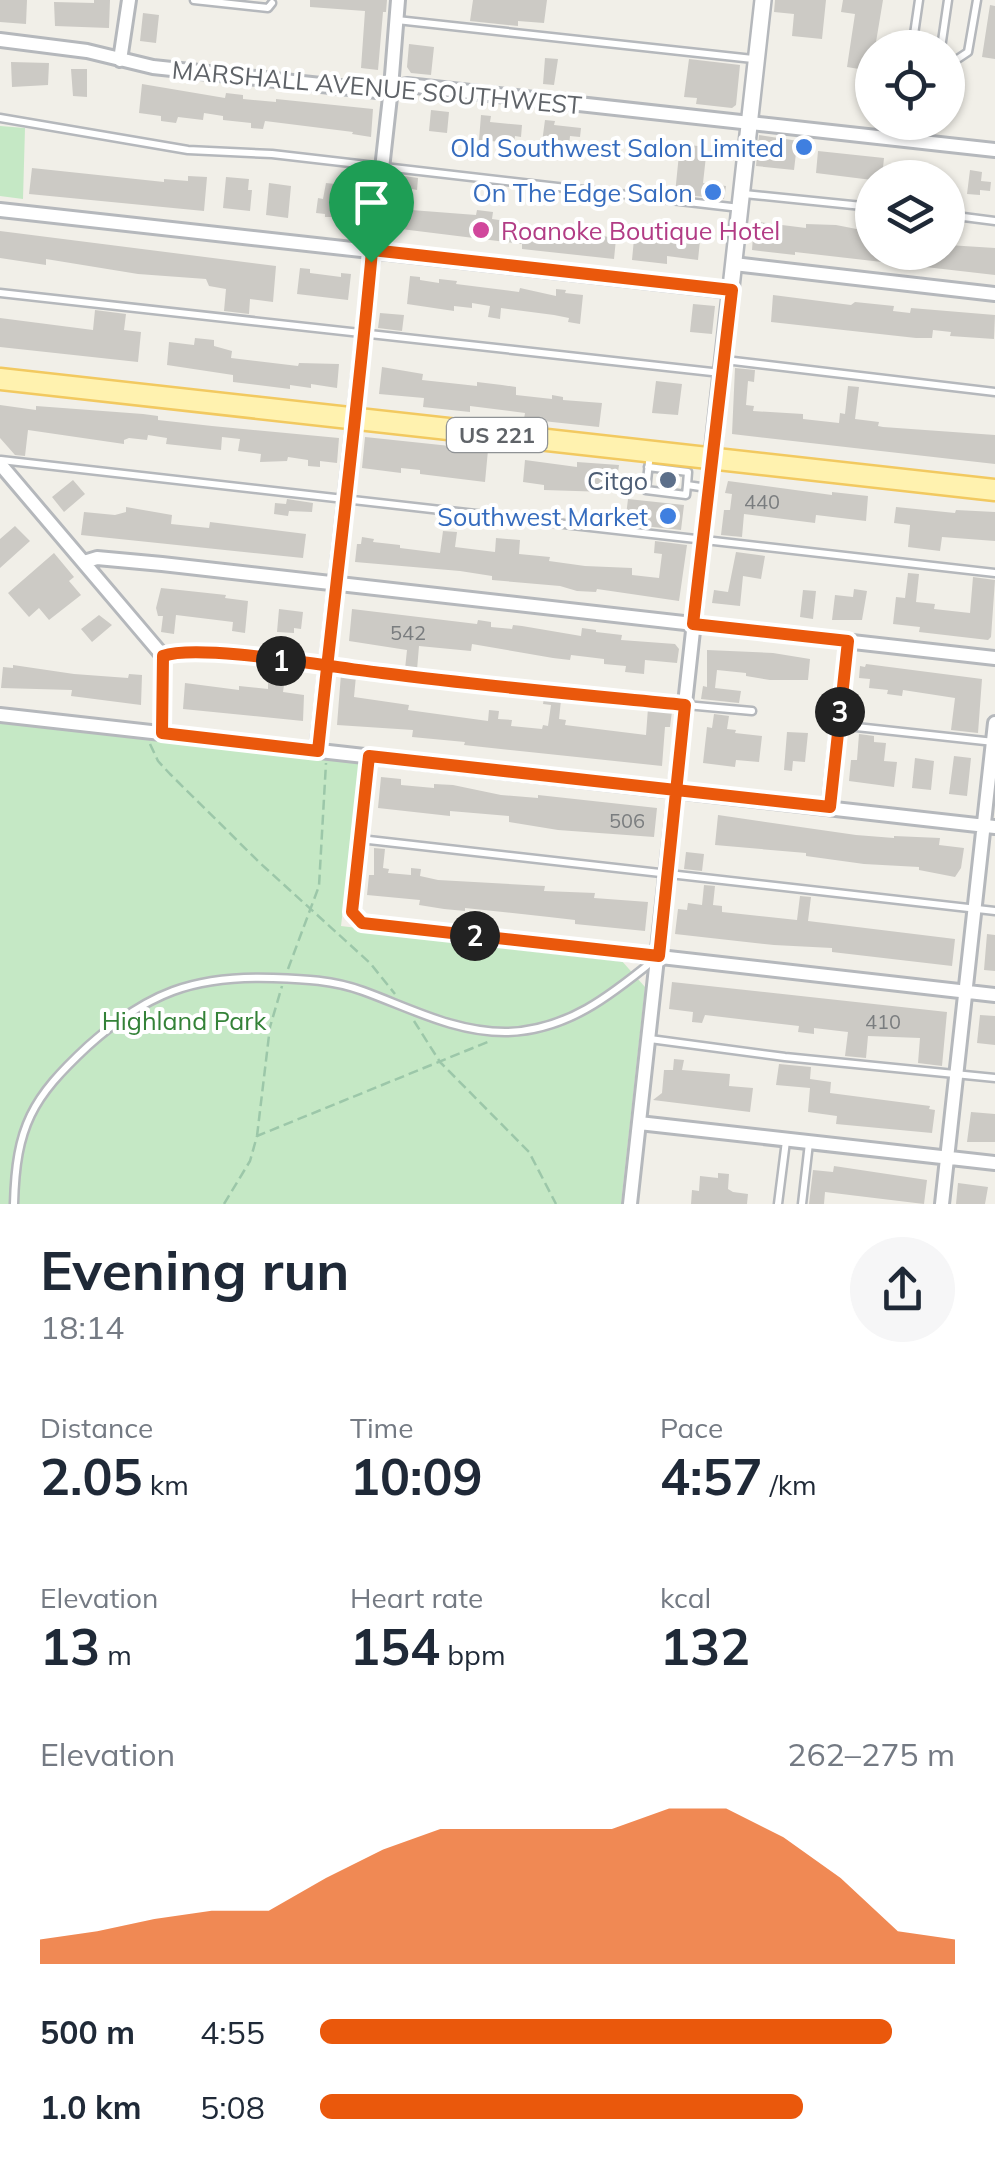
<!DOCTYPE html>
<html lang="en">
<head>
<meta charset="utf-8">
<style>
	body { margin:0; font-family:Mulish,sans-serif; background:#f6f6f7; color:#1f2937; height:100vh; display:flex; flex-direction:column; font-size:38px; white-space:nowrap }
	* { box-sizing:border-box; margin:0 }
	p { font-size:32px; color:#747a83 }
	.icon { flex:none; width:55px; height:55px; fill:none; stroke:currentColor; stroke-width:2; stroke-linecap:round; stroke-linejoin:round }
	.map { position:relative; height:1204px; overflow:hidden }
	.drawer { display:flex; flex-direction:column; background:#fff; flex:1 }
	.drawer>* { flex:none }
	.fabs { position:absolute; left:855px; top:30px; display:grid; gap:20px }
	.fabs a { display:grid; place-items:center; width:110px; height:110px; border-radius:50%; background:#fff; box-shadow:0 2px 8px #0004; font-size:50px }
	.pin { position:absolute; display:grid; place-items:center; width:85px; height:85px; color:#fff; margin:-102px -42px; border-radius:50% 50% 50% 0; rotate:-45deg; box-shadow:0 0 10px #0007 }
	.pin .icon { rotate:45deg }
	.km { position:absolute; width:50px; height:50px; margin:-25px; border-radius:50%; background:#222; color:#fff; font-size:28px; line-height:50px; text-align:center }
	.round { display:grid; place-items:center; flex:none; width:105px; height:105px; border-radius:52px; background:#f6f6f7 }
	.headline { display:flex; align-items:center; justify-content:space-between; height:170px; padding:0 40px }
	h1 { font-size:55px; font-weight:700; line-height:75px }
	.metrics { display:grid; grid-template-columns:repeat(3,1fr); gap:15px; height:170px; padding:10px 40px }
	.metrics div { display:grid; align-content:center }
	.metrics b { font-size:50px; font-weight:700 }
	.metrics small { font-size:28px; font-weight:400 }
	.metrics p { font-size:28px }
	.chart { height:280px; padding:20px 40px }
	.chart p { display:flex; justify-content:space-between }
	.chart svg { width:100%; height:180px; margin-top:10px; fill:#ea580c; opacity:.7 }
	ul { padding:0 40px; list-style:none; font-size:32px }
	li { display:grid; grid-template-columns:160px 120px 1fr; align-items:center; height:75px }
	li i { height:25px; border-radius:12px; background:#ea580c }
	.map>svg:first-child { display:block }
</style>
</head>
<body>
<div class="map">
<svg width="995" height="1204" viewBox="0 0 995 1204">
	<rect width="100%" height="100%" fill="#f1efe8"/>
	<path fill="#c5e8c5" d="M0 126 25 128 23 199 0 196Z
		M0 721 360 763 341 926 621 960 645 987 621 1204H0Z"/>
	<path fill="#cccac5" d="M0 0H27L26 24 0 22Z
		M94 0H110L109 28 55 26 54 2 94 3Z
		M310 0H387L386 12H383L378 70 361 68 365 11 310 7Z
		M473 0H547L544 23 518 21V26L470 21Z
		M775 0H826L822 39 792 36 794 14 774 12Z
		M843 0H883L875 48H872L871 71 847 67 855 14 841 12Z
		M990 5 995 6V59L982 57Z
		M143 13 159 15 156 43 140 41Z
		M409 44 434 47 431 75 411 73 407 67Z
		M545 58 558 59 554 85 543 84Z
		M689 59 740 65 736 105 732 108 696 104 697 98 684 97Z
		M11 62 49 63 48 85 12 87Z
		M71 69H87V97L73 96Z
		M142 84 225 98 226 93 243 95V99L276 102V99L373 109 371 137 352 134 353 132 265 121 263 129 251 128V123L223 120V116L204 113 203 120 178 117 176 123 161 121V116L139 113Z
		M431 110 449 112 447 133 429 131Z
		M481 115 491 116 490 122 522 125 521 137 515 136 514 143 479 140Z
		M545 120 555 121 554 125 581 128 580 137 570 136 569 146 552 144V152L541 150Z
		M759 135 812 143 811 155 796 153 794 170 756 166Z
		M680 144 707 147 703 183 726 186 724 199 675 194Z
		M818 151 884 158 882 178 872 180 816 173Z
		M32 168 164 182V179L188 181V176L207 177 204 211 29 194Z
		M970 170 982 172 981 181 991 182 990 191 980 190V195L967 194Z
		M397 175 418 178 417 190 412 189 411 210 476 215 477 210 493 212 492 219 506 221V227L543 231 544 226 573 229 574 223 589 224 588 232 616 239 614 259 522 249V244L393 228Z
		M226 177 249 179 248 190H252L250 211 223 208Z
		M269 183 291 186 288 218 266 215Z
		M326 183 335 184 334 191 346 193 345 217H325V214L316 213 318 198 323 199Z
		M759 222 806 228V224L836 225 872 232V252H948V245L995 248V275L795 252V255L752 250 753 236H758Z
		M684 230 701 231 698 260 667 256V264L632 260 634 239 683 241Z
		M0 231 276 266 273 302 250 299 249 314 224 311 226 289 209 286 206 279 138 274 46 259V265L0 258Z
		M300 268 310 269V273L341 277V273L351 274 348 300 297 294Z
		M410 276 420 277V280L439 283V279L457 281 456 284 519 292 520 288 556 296V289L566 290 565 293 583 295 580 324 568 322 569 318 554 315 501 308 500 319 488 317 490 306 472 303V308L454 306V311L407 304Z
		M773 295 851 305 855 302 894 306 893 311 910 313 911 308 995 315 994 339 950 336 951 332 933 330 932 338H916L771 322Z
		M693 304 715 306 712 334 690 332Z
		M95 310 126 314 124 330 141 332 138 362 0 347V318L93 330Z
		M380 313 404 315 402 331 378 328Z
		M195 338 214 340V346L232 351 231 358 298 366 299 363 339 364 337 388 311 384V388L290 385V389L233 382V375L167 365 169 342 194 345Z
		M382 367 423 374 422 380 477 386V382L502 385 516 387V395L552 399V395L563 397V400L602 403 599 427 524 419 525 413 470 406V412L423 407 424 398 379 394Z
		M735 368 755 370 754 382 748 381 746 405 754 406 753 411 803 414V419L839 423 840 413 845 414 848 386 859 387 855 419 879 422 878 426 883 427 995 435V464L732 434Z
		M656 381 682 384 678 415 652 413Z
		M0 405 36 410V406L143 414 158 416V420L212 426 339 438 337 463 320 461V467L308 466V460L288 457 287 461 260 462 261 454 238 451 240 439 222 437 221 450 166 444 167 438 148 435 147 440 129 438 124 440V444L28 430 25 456 15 455 0 438Z
		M365 437 488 450 485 482 420 474V470L401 468V473L362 468Z
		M525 460 577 467V462L619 465 617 479 608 478 607 492 544 490V485L523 482Z
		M73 480 85 494 64 512 52 497Z
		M728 481 832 495V492L868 496 866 521 816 515 815 523 744 514 742 537 721 535 724 510H730L732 494 725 493Z
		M287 499 313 503 312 512 289 511 288 516 274 514 275 503 286 504Z
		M628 499 684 505 681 530 625 524Z
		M126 507 172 515 171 524 209 528 210 522 306 534 303 558 81 535 84 512 115 515 126 512Z
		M896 507 955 513 956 510 995 512V541L942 537 940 551 908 547 910 525 894 523Z
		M15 526 30 541 0 568V539Z
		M443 531 457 532 455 547 495 552 496 538 520 540 519 554 550 557 549 561 585 566 632 568V575L659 578 662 554 654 553 655 541 687 545 679 601 597 589 596 592 577 591 560 586 492 580V576L460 571 355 562 357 544H361L362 537 374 539 373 542 400 545V548L440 553Z
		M736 552 765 556 761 579 743 576 740 606 712 603 714 590 728 592Z
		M54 553 74 577 69 581 81 595 49 620 39 608 29 617 8 593Z
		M908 573 919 574 916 602 935 604 934 609 970 613 973 577 995 580 991 637 988 640 919 632 920 627 893 624 896 597 905 598Z
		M161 588 226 595 225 598 248 601 245 633 232 631 233 622 176 615 174 634 161 632 163 616H158L156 608Z
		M854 589 867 591 862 620H832L835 595 853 597Z
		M803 590 816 591 813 619 800 617Z
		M279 609 303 612 301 629 294 628V633L277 632Z
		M352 609 477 624 478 620 491 622V627L512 629 513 625 522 626 581 636 582 628 596 630V632L622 635 621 640 675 644 679 649 677 663 645 660 644 674 625 672 626 666 604 664V659L571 655 570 660 553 658 472 644 471 651 419 646 417 670 405 669 407 650 349 641Z
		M99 615 112 625 92 642 81 629Z
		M707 650 773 653 810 659 808 680H770L746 676V673L717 670 715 688 741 691 739 703 701 699 703 686 707 687Z
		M866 664 982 679 978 733 951 730 955 698 903 690 902 696 887 694 888 690 869 688 870 679 859 678 860 666 865 667Z
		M13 665 74 674 128 678 129 674 142 675 141 705 71 696 72 690 1 688 3 667 13 668Z
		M341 674 356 676 354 697 409 705 408 710 488 721 489 710 499 711 498 719 512 720 511 726 542 729 543 725 548 726 551 705 543 704 544 698 561 700 559 719 566 720 565 725 646 735 648 708 672 711 670 727H665L662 766 464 745 465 742 412 737 413 730 337 725Z
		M185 683 239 690V686L268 689V683L284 685 283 692 304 695 303 721 183 709Z
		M714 714 729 716 727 729 736 730 735 733 762 736 759 762 736 760 735 767 703 763 707 727 712 728Z
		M787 732 808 733 805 762 793 761 792 771 784 770Z
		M859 734 874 736V742L886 743 884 761 897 762 894 787 849 781 851 760H857Z
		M954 756 971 758 967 796 949 794Z
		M915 758 934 761 931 790 912 788Z
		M381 777 401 779V785L434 788V784L453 785 501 795 538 798V795L657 808 654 837 558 830 509 822V816L450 811V816L378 808Z
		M718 815 856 835 894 838V836L940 838 939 845 964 848 961 868 955 877 919 870V867L864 864 806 856V853L715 845Z
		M374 848 385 849 383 868 389 869 388 873 411 875V868L421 869 420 876 438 880 545 886 544 891 595 893 594 898 648 902 645 931 575 924V920L549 917 465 908V911L444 909 419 905 420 900 367 895 369 875H374Z
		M686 852 704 854 702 871 684 869Z
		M704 885 715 886 713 905 722 906V912L797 920 800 896 811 897 808 921 955 939 952 966 832 952V948L774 945 675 934 678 909 687 910 688 903 702 905Z
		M987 934 995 935V971L984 970Z
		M672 982 947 1012 942 1066 918 1063 920 1038 868 1036 866 1058 845 1056 848 1032 814 1028V1034L798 1032 799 1026 705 1015 702 1023 692 1022 693 1012 669 1009Z
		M980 1015 995 1016V1045L977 1043Z
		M674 1059 684 1060 682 1070 730 1074 729 1086 753 1088 750 1112 653 1100 662 1093 664 1070H673Z
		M779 1064 811 1067 810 1079 831 1082 830 1093 930 1106 929 1109 935 1110 932 1133 836 1124 837 1116 808 1112 810 1088 776 1085Z
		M971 1112 995 1114V1142H967Z
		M834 1166 927 1180 924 1204 825 1192 824 1204H809L813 1170 833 1172Z
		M718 1173 729 1174 728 1189 733 1192 748 1194 747 1204H691L692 1190 699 1191 700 1176 718 1178Z
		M958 1183 988 1187 985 1204H956Z"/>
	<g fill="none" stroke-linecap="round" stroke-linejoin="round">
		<defs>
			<path id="service" d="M194 0 268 8 272 3
				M397 20 753 59
				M912 48 919 0
				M941 48 948 0
				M948 60H956L968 52 977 0
				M0 118 188 150 272 154 740 208
				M744 194 872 207
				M948 215 995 221
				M0 293 721 373
				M725 360 995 392
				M650 453 646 490 686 495 687 485 707 488
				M1 460 995 573
				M648 467 688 472 687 485
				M163 656C202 642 341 669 389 674 510 689 631 700 752 711
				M838 725 994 742
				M360 839 995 911
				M650 1039 785 1057 995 1078
				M14 1204C16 1126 32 1098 88 1046 147 993 194 975 273 978 304 979 333 980 363 991 410 1008 456 1033 508 1032 567 1030 610 996 654 960
				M778 1204 786 1141
				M802 1204 809 1143"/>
			<path id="minor" d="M0 40 87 51 153 67 377 91 407 85 995 150
				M120 60 129 0
				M0 210 731 291
				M734 264 995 294
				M0 464 163 656 162 733
				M84 562 97 558 162 564 995 658
				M0 715 995 827
				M317 751 391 88 398 0
				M369 756 352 912 361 923 995 995
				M829 807 848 641
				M639 1123 995 1163
				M630 1204 712 458
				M942 1204 995 723"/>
			<path id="tertiary" d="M712 458 763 0"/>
			<path id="primary" d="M0 379 995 490"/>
		</defs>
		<use href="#service" stroke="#b5b8bc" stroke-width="11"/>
		<use href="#minor" stroke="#b5b8bc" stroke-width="18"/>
		<use href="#tertiary" stroke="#b5b8bc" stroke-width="20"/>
		<use href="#primary" stroke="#f2c960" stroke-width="25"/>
		<path stroke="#9cc7a9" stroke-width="2.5" stroke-dasharray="10 5" stroke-linecap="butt" d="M150 744 158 761 170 774 260 863 370 963 395 994
			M288 969 319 886 326 763
			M414 1021 440 1062 529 1152 556 1204
			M257 1136 270 1027 282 986
			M224 1204 250 1161 257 1136 490 1041"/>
		<use href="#service" stroke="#fff" stroke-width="6"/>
		<use href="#minor" stroke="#fff" stroke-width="12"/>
		<use href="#tertiary" stroke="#fff" stroke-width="15"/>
		<use href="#primary" stroke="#fff2af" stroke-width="20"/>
	</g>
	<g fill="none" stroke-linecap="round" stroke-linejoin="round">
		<defs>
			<path id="route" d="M371 262C356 425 335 588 318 751L162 733 163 656C200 643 336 668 382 673 483 686 584 695 685 705 676 789 667 873 659 956L362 923 352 912 369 756 830 807 848 641 693 624 732 290 372 250 371 262"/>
		</defs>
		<use href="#route" stroke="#fff" stroke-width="20"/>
		<use href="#route" stroke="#ea580c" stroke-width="12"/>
	</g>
	<g fill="#3f7fe0" stroke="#fff" stroke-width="4">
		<circle cx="804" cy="147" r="10"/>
		<circle cx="713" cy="192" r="10"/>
		<circle cx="668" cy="516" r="10"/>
	</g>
	<circle fill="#d1479c" stroke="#fff" stroke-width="4" cx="481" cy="230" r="10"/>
	<circle fill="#5c6f8a" stroke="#fff" stroke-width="4" cx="668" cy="480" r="10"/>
	<g text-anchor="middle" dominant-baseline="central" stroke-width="8" stroke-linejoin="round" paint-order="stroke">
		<g font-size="20" fill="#7a7d7f">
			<text x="762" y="501">440</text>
			<text x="408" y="632">542</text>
			<text x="627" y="820">506</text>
			<text x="883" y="1021">410</text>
		</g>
		<rect fill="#fff" stroke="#8f9295" stroke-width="2.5" x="447" y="418" width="100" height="34" rx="8"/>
		<g font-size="22" font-weight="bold" fill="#5f6368">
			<text x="497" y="435">US 221</text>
		</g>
		<g font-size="25" fill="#5f6368" stroke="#fff">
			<text transform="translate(377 87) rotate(5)">MARSHALL AVENUE SOUTHWEST</text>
		</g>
		<g font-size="25" fill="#366cbe" stroke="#fff" text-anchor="end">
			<text x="784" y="147">Old Southwest Salon Limited</text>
			<text x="693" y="192">On The Edge Salon</text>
			<text x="648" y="516">Southwest Market</text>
		</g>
		<g font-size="25" fill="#b23c85" stroke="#fff" text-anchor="start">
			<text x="501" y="230">Roanoke Boutique Hotel</text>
		</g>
		<g font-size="25" fill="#4e5e75" stroke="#fff" text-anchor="end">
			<text x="648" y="480">Citgo</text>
		</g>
		<g font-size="25" fill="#348238" stroke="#fff">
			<text x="184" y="1020">Highland Park</text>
		</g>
	</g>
</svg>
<div class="fabs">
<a><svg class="icon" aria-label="locate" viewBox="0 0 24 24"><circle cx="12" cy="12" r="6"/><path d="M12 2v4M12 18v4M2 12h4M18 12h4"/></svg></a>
<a><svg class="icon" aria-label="layers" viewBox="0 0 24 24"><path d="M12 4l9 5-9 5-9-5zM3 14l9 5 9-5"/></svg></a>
</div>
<div class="pin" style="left:371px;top:262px;background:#1e9e55"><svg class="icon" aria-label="arrive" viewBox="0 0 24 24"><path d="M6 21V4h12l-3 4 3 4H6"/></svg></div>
<b class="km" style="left:281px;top:661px">1</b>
<b class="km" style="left:475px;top:936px">2</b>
<b class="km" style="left:840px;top:712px">3</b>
</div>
<section class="drawer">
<div class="headline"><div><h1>Evening run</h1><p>18:14</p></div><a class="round"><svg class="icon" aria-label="share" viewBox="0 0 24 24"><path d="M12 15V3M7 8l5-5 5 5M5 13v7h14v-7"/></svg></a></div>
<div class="metrics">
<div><p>Distance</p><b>2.05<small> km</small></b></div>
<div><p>Time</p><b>10:09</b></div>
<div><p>Pace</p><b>4:57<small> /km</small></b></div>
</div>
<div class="metrics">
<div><p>Elevation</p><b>13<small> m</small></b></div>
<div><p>Heart rate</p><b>154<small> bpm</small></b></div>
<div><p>kcal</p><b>132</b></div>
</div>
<div class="chart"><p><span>Elevation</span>262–275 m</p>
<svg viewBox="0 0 160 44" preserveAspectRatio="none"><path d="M0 44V38L10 36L20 33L30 31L40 31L50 23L60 16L70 11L80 11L90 11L100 11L110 6L120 6L130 13L140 23L150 36L160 38V44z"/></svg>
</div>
<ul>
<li><b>500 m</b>4:55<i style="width:90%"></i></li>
<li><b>1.0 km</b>5:08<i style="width:76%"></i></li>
</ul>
</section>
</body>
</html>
